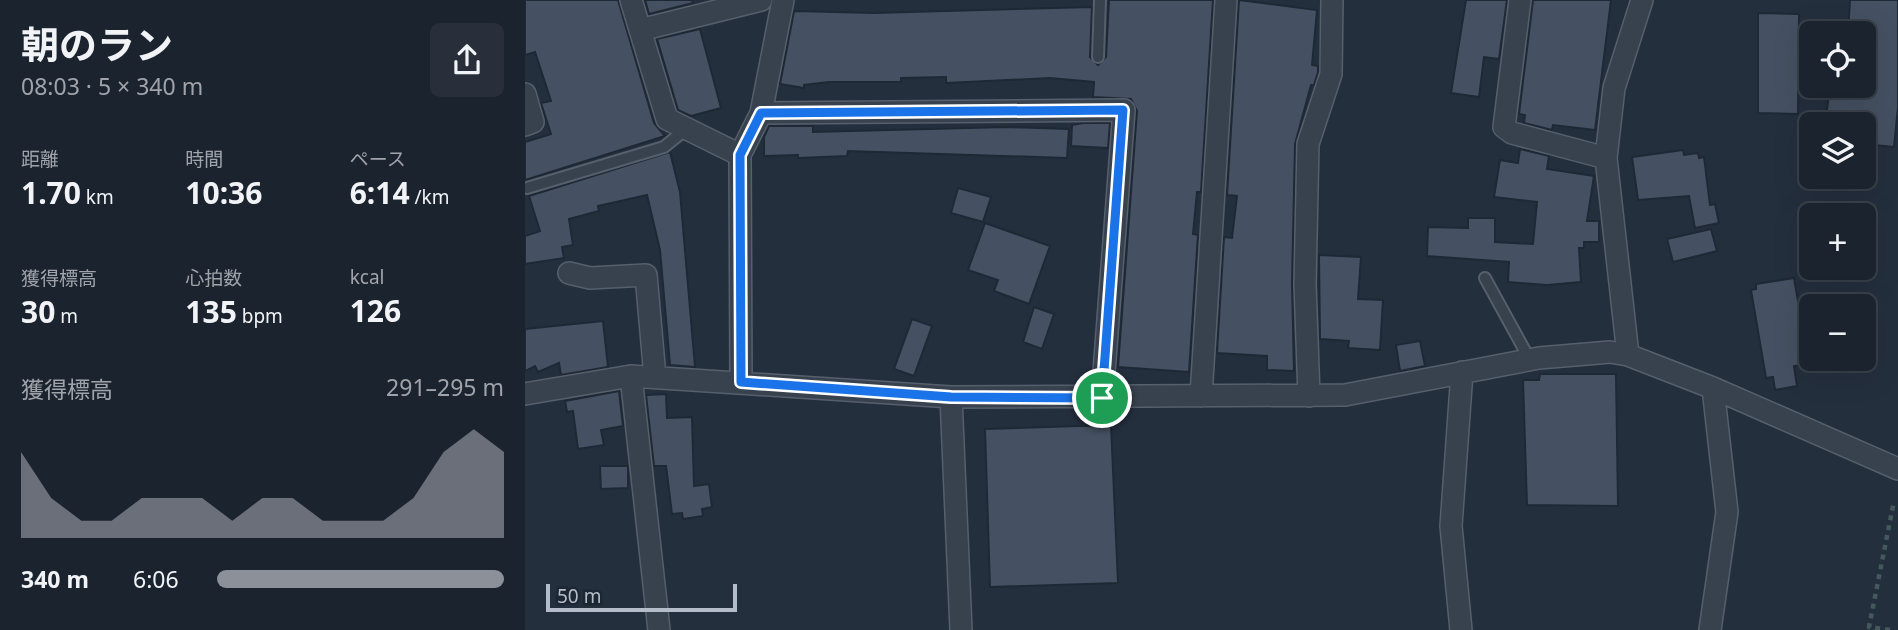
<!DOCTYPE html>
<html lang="ja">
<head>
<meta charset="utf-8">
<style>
	body { margin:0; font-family:"Noto Sans","Noto Sans JP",sans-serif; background:#282f3a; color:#f1f3f6; height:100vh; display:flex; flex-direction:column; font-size:26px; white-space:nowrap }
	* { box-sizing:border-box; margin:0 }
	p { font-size:23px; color:#a0a4aa }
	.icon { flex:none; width:38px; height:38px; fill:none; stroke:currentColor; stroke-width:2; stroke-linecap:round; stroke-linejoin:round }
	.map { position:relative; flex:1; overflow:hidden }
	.drawer { display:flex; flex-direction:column; background:#1b232e; width:525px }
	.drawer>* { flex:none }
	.buttons { position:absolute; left:1274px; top:21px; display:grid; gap:14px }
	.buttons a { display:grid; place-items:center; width:77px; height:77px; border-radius:10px; background:#1b232e; box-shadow:0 7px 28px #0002,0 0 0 2px #39404a; font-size:35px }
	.scale { position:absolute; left:21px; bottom:18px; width:191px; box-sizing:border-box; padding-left:7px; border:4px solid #b4bcc9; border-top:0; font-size:19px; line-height:24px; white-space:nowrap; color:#b4bcc9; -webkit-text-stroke:5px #1d2633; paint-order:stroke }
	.pin { position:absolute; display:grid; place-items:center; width:60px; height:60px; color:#fff; margin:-30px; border:4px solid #fff; border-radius:50%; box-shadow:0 2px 7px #0007 }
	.round { display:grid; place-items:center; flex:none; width:74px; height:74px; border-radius:10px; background:#282f3a }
	.summary { display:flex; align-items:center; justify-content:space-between; height:119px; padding:0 21px }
	h1 { font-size:38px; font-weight:700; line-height:52px }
	.metrics { display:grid; grid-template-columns:repeat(3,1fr); gap:10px; height:119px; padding:7px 21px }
	.metrics div { display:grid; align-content:center }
	.metrics b { font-size:30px; font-weight:700 }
	.metrics small { font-size:19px; font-weight:400 }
	.metrics p { font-size:19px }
	.chart { height:196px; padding:14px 21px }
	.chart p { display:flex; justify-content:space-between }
	.chart svg { width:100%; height:126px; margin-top:7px; fill:#8c9099; opacity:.7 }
	ul { padding:0 21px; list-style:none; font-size:23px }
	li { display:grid; grid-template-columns:112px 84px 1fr; align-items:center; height:52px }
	li i { height:18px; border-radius:9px; background:#8c9099 }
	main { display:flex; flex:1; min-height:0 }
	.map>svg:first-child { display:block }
</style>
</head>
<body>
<main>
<section class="drawer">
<div class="summary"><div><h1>朝のラン</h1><p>08:03 · 5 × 340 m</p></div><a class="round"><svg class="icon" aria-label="share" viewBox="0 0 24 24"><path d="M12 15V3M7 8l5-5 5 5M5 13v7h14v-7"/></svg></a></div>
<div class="metrics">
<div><p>距離</p><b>1.70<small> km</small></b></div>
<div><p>時間</p><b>10:36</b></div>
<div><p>ペース</p><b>6:14<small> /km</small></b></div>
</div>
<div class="metrics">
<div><p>獲得標高</p><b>30<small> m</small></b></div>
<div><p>心拍数</p><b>135<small> bpm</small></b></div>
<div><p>kcal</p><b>126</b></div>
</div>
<div class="chart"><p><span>獲得標高</span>291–295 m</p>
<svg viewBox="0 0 160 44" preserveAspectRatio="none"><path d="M0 44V14L10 30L20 38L30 38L40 30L50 30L60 30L70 38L80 30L90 30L100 38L110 38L120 38L130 30L140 14L150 6L160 14V44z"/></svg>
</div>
<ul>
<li><b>340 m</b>6:06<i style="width:100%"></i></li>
</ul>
</section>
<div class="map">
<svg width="1373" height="630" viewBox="0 0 1373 630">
	<rect width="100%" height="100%" fill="#242f3e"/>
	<path fill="#455162" stroke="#1f2835" stroke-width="2" d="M0 0H93L129 123 140 136 0 180V142L26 134 16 103 26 101 10 52 0 55Z
		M120 0H167L168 3 124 14Z
		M584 0H688L676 192H672L668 234 673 235 664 372 593 367 612 111 606 99 568 97 569 82 525 78 421 83V77L376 78V82H304L279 85V88L255 84 269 11 349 13 567 7 565 57 573 65 581 57Z
		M714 0 792 10 787 65 793 66V72L789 85H786L770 144 767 284 769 371 742 370V356L692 353 699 237 707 238 712 196 702 195Z
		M941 0H982L974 59 959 57 954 97 926 93Z
		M1008 0H1086L1070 130 1028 125 1027 130 999 123 1000 115 994 114Z
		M1325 0H1373V107L1369 147 1339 144V124L1301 118 1305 86H1339V33H1323Z
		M1233 13 1274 14 1273 114 1233 113Z
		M175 29 196 108 166 116 153 110 132 39Z
		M558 123H585L583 148 546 146 547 125Z
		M244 126H288V132L481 127 544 129 542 158 323 151 322 156 273 158V155L239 156V137Z
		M995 149 1024 156 1022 169 1069 176 1062 221H1074V242H1059V248H1054L1056 282 1022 285 983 282 984 262 902 256 903 227 943 228V218H970V242L1008 244 1012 202 969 197 975 160 993 163Z
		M1158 150 1159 155 1173 153 1174 158 1179 157 1185 205 1190 204 1194 223 1170 228 1164 196 1113 200 1107 157Z
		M145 152 155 192 170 367 145 365 135 250 122 195 73 206 74 211 44 219 48 245 37 247 39 258 0 264V236L15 231 4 196Z
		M433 188 466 197 458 222 426 213Z
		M460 223 525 246 504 304 469 291 473 280 443 270Z
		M1186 229 1192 251 1148 262 1142 239Z
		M794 255 836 257 833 299 858 300 855 350 823 348 824 341 795 339Z
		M1269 278 1284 364 1269 366 1272 386 1250 390 1248 377 1241 378 1226 290 1231 289V284Z
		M509 307 529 314 517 349 498 342Z
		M387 319 407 326 389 376 369 369Z
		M78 321 83 367 36 375 34 363 13 372 10 366 0 371V329Z
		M895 341 900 366 875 371 871 345Z
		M1015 374H1091L1093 506 1002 505 998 380H1014Z
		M94 391 98 426 76 430 79 445 53 449 48 411 42 412 40 401Z
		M141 394 142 418 167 417 169 486 184 484 187 507 177 509 178 516 158 519 157 513 147 514 141 466H129L121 395Z
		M586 425 593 583 465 587 460 429Z
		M75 466H103V488L76 489Z"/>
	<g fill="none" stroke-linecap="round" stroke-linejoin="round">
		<defs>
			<path id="lane" d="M573 57 575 0
				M2 188 139 147 160 130
				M960 278 1005 360"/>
			<path id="street" d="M106 0 142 119 215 155
				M995 0 979 127 987 133 1081 158
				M115 30 236 0
				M0 94 8 122 0 125
				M236 113 599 110 577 398
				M44 273 65 278 121 275 130 377
				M1103 355 1081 158 1089 88 1117 0
				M106 376 134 630
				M216 382 215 155 236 113 258 0
				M0 394 106 376 426 397 820 395 1014 358 1085 352 1103 355 1188 388 1373 469
				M676 396 701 0
				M784 396 780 284 783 144 806 74 807 0
				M426 397 436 630
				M936 630 926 526 937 372
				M1185 630 1202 512 1188 388"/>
		</defs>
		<use href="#lane" stroke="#565f6c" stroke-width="14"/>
		<use href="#street" stroke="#565f6c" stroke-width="24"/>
		<path stroke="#44595c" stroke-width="4.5" stroke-dasharray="5 5" stroke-linecap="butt" d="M1365 630 1344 627 1369 501"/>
		<use href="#lane" stroke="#38414e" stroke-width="10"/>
		<use href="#street" stroke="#38414e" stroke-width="21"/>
	</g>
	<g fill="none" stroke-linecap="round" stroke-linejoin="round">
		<defs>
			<path id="route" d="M598 110 577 398 426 397 216 382 215 155 236 113Z"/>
		</defs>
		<use href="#route" stroke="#fff" stroke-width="14"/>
		<use href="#route" stroke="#1a73e8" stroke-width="9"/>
	</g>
</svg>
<div class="buttons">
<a><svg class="icon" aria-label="locate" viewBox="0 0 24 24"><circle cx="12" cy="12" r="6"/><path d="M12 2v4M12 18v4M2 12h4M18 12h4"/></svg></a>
<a><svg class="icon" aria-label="layers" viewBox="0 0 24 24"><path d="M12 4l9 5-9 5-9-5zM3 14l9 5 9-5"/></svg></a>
<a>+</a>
<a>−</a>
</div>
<div class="scale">50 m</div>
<div class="pin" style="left:577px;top:398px;background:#1e9e55"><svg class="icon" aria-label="arrive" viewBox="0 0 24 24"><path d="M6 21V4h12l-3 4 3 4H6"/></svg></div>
</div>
</main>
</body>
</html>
